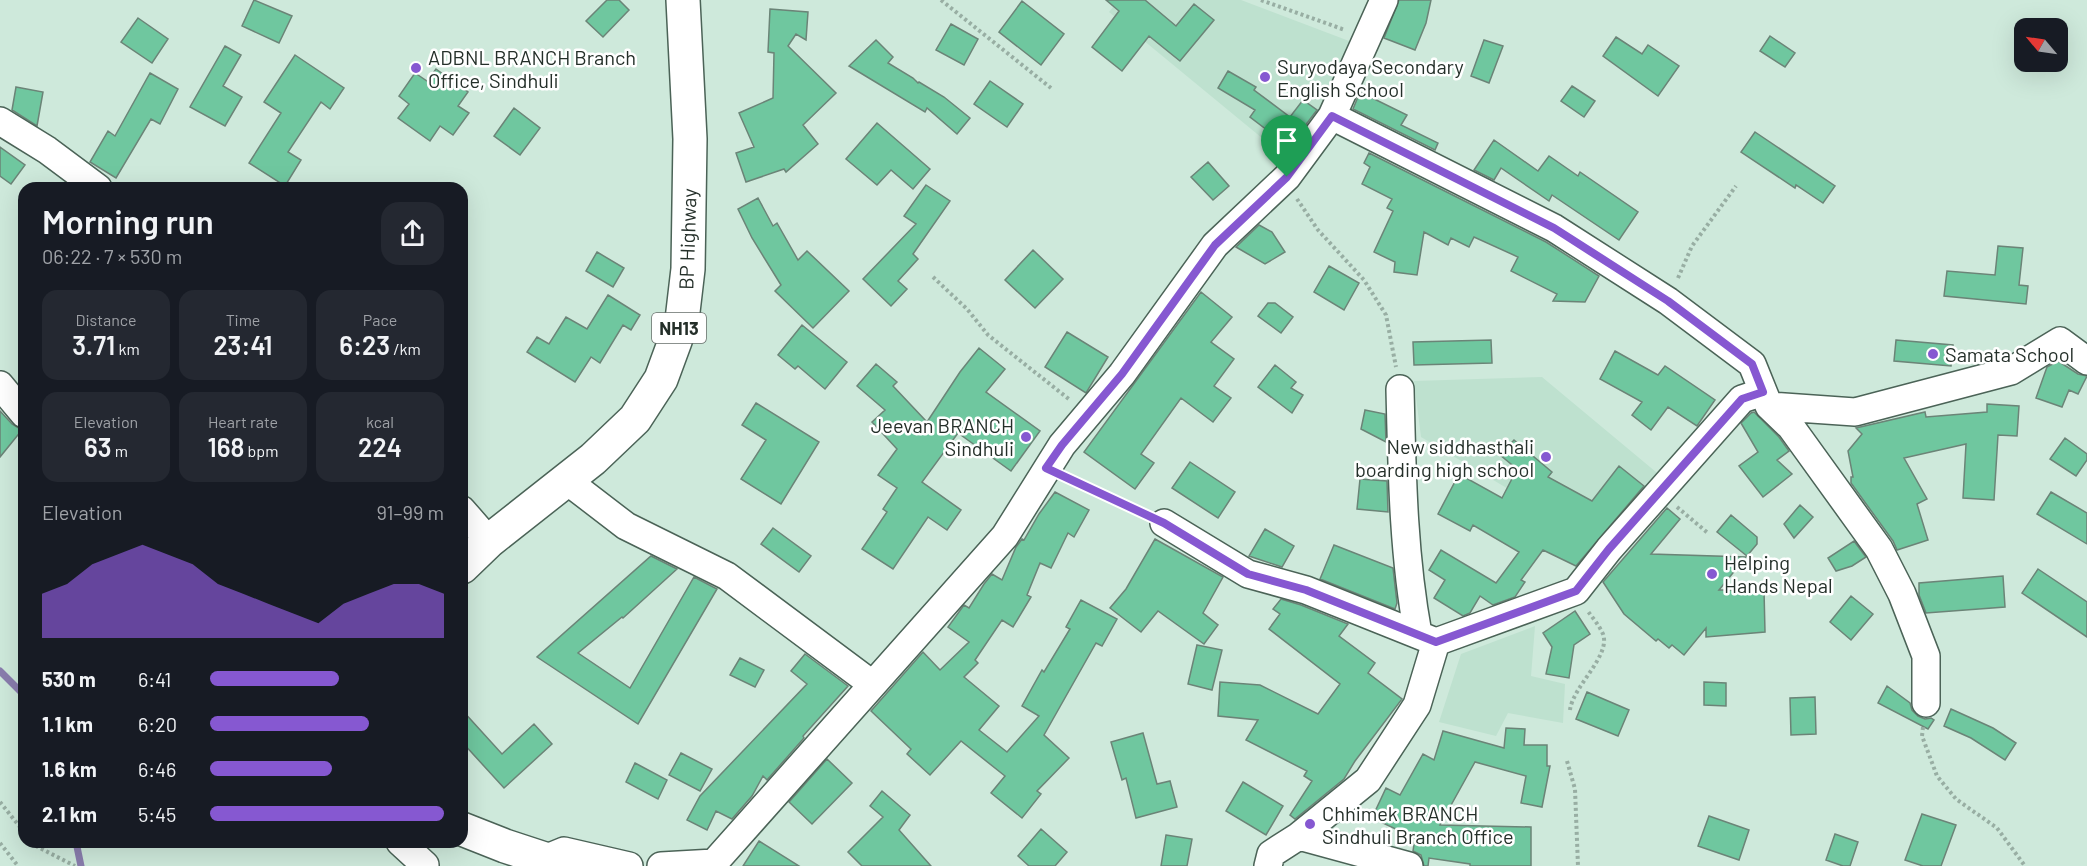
<!DOCTYPE html>
<html lang="en">
<head>
<meta charset="utf-8">
<style>
	body { margin:0; font-family:Barlow,sans-serif; background:#242831; color:#f1f3f6; height:100vh; display:flex; flex-direction:column; font-size:22px; white-space:nowrap }
	* { box-sizing:border-box; margin:0 }
	p { font-size:20px; color:#9ea1a6 }
	.icon { flex:none; width:33px; height:33px; fill:none; stroke:currentColor; stroke-width:2; stroke-linecap:round; stroke-linejoin:round }
	.map { position:relative; flex:1; overflow:hidden }
	.side { position:absolute; left:18px; top:182px; width:450px; height:666px; display:flex; flex-direction:column; background:#171b24; border-radius:18px; box-shadow:0 6px 24px #0002 }
	.side>* { flex:none }
	.needle { width:39px; rotate:299deg }
	.fabs { position:absolute; left:2014px; top:18px; display:grid; gap:12px }
	.fabs a { display:grid; place-items:center; width:54px; height:54px; border-radius:12px; background:#171b24; box-shadow:0 6px 24px #0002; font-size:30px }
	.pin { position:absolute; display:grid; place-items:center; width:51px; height:51px; color:#fff; margin:-62px -26px; border-radius:50% 50% 50% 0; rotate:-45deg; box-shadow:0 0 6px #0007 }
	.pin .icon { rotate:45deg }
	.round { display:grid; place-items:center; flex:none; width:63px; height:63px; border-radius:18px; background:#242831 }
	.headline { display:flex; align-items:center; justify-content:space-between; height:102px; padding:0 24px }
	h1 { font-size:33px; font-weight:600; line-height:45px }
	.figures { display:grid; grid-template-columns:repeat(3,1fr); gap:9px; height:102px; padding:6px 24px }
	.figures div { display:grid; align-content:center; border-radius:15px; background:#242831; text-align:center }
	.figures b { font-size:26px; font-weight:600 }
	.figures small { font-size:16px; font-weight:400 }
	.figures p { font-size:16px }
	.chart { height:168px; padding:12px 24px }
	.chart p { display:flex; justify-content:space-between }
	.chart svg { width:100%; height:108px; margin-top:6px; fill:#8658d1; opacity:.7 }
	ul { padding:0 24px; list-style:none; font-size:20px }
	li { display:grid; grid-template-columns:96px 72px 1fr; align-items:center; height:45px }
	li i { height:15px; border-radius:8px; background:#8658d1 }
	.map>svg:first-child { display:block }
</style>
</head>
<body>
<div class="map">
<svg width="2087" height="866" viewBox="0 0 2087 866">
	<rect width="100%" height="100%" fill="#cee9db"/>
	<path fill="#bee1cf" d="M1119 0H1241L1357 44 1327 110 1290 161 1109 12Z
		M1542 377 1662 477 1604 546 1421 437 1414 381Z
		M1535 626 1531 676 1565 684 1563 723 1508 713 1496 736 1439 722 1461 654Z"/>
	<g fill="none" stroke-linecap="round" stroke-linejoin="round">
		<path stroke="#897dad" stroke-width="7" d="M0 671 24 695
			M76 842 81 866"/>
	</g>
	<path fill="#6fc79f" stroke="#6b8477" stroke-width="1.5" d="M254 0 292 16 279 43 242 26Z
		M607 0H619L629 10 603 37 586 21Z
		M1106 0H1145L1176 26 1194 4 1214 20 1180 61 1149 36 1122 71 1092 47 1119 11Z
		M1399 0H1431L1426 23 1415 50 1384 38Z
		M1022 1 1064 34 1041 65 999 32Z
		M770 9 808 12 806 40 796 34 788 46 836 93 803 125 818 144 786 172 784 169 746 182 736 153 754 147 739 113 773 98 774 53 768 52Z
		M138 18 168 39 152 63 121 42Z
		M951 24 978 39 964 65 936 50Z
		M1770 36 1795 53 1785 67 1760 51Z
		M1616 37 1642 54 1648 45 1679 66 1658 96 1603 56Z
		M876 40 893 57 888 63 913 78 918 83 919 82 944 97 970 118 957 134 927 108 925 112 849 66Z
		M1484 40 1503 46 1489 83 1471 76Z
		M225 46 241 55 223 86 242 97 225 126 190 107Z
		M295 55 344 88 330 109 321 102 288 152 301 160 285 186 249 163 281 113 264 102Z
		M436 69 468 92 458 106 469 113 453 135 440 126 430 141 398 118 409 104 399 96 415 73 427 81Z
		M1228 71 1256 87 1254 90 1290 117 1303 100 1317 110 1289 147 1250 117 1255 110 1218 88Z
		M150 73 178 89 160 124 151 119 116 178 90 162 108 131 115 136Z
		M990 81 1023 104 1007 127 974 104Z
		M1572 86 1595 101 1584 117 1561 101Z
		M16 87 43 92 37 126 12 110Z
		M1360 92 1407 115 1401 125 1438 143 1435 150 1353 109Z
		M514 108 540 128 520 155 494 136Z
		M877 123 930 169 913 189 891 170 877 185 846 159Z
		M1755 132 1835 186 1823 203 1796 185 1795 188 1741 152Z
		M1494 140 1538 171 1549 156 1578 176 1580 172 1638 212 1619 240 1552 195 1549 201 1501 168 1494 180 1474 170Z
		M0 147 25 165 11 184 0 176Z
		M1369 153 1546 242 1599 276 1585 302 1553 301 1557 294 1511 271 1518 257 1474 237 1469 247 1451 238 1448 245 1424 232 1417 275 1394 272 1395 262 1374 252 1393 211 1387 208 1392 199 1362 184 1370 167 1364 163Z
		M1208 162 1229 186 1213 200 1191 177Z
		M926 185 950 201 913 254 918 259 898 281 907 289 891 306 863 279 916 224 904 216Z
		M758 198 773 226 777 223 798 260 807 251 849 291 813 328 775 291 781 285 752 238 738 209Z
		M1259 225 1272 232 1285 252 1265 264 1236 247Z
		M1998 246 2023 248 2019 285 2028 286 2026 304 1944 296 1947 271 1995 275Z
		M1033 250 1063 279 1035 308 1005 280Z
		M597 252 624 268 613 287 586 271Z
		M1329 266 1359 283 1344 310 1314 292Z
		M1201 292 1232 317 1211 342 1234 359 1214 386 1231 398 1213 422 1181 398 1141 454 1154 463 1135 489 1084 452Z
		M608 295 640 315 631 330 623 325 600 363 591 357 575 382 527 352 537 337 549 344 566 317 587 329Z
		M1268 303H1275L1293 317 1281 333 1258 316Z
		M802 325 847 362 825 389 798 366 795 369 778 355Z
		M1067 332 1108 357 1086 393 1045 367Z
		M1491 340 1492 363 1414 365 1413 342Z
		M1896 340 1953 345 1951 366 1894 361Z
		M979 348 1005 369 986 392 1040 431 1011 471 958 433 922 482 961 510 947 530 928 517 893 569 862 549 887 512 883 509 897 488 878 475 897 449 872 422 885 410 857 386 876 364 897 382 893 386 927 422 960 372Z
		M1615 351 1658 375 1665 366 1715 400 1697 426 1668 407 1651 430 1632 415 1642 402 1600 379Z
		M2058 361 2078 374 2087 376 2078 394 2069 390 2062 407 2036 398 2047 367Z
		M1275 365 1296 382 1291 388 1303 395 1292 413 1258 387Z
		M756 403 819 442 781 504 741 479 766 440 742 425Z
		M1987 404 2019 406 2017 436 1998 435 1994 500 1963 498 1966 444 1904 458 1927 499 1917 504 1928 540 1897 550 1893 541 1851 483V477H1853L1848 451 1862 434 1856 428 1925 412 1926 417 1987 412Z
		M1365 410 1385 414 1386 442 1361 429Z
		M0 411 12 424 22 430 0 457Z
		M1754 412 1779 437 1789 451 1777 460 1792 474 1763 497 1739 466 1758 452 1741 423 1751 413Z
		M2065 438 2087 454V460L2076 476 2050 459Z
		M1514 440 1552 472 1548 477 1592 501 1619 466 1644 486 1576 566 1543 550 1521 580 1525 582 1515 597 1493 605 1480 596 1470 613 1463 616 1434 598 1445 580 1429 570 1441 550 1496 583 1519 552 1473 525 1470 531 1438 514 1459 474 1502 498 1517 469 1500 455Z
		M1190 462 1235 492 1218 518 1172 488Z
		M1360 479 1387 481 1388 512 1357 509Z
		M1055 492 1089 510 1074 537 1068 533 1051 568 1040 563 1027 595 1031 597 1013 627 1002 620 975 660 978 663 964 677 999 706 979 730 1007 752 1039 716 1022 706 1042 670 1044 672 1070 629 1066 627 1081 600 1117 619 1102 646 1096 643 1044 735 1069 758 1037 791 1041 794 1022 818 991 793 1005 776 961 741 930 775 907 754 911 749 871 711 923 652 940 670 969 642 948 627 964 605 969 608 984 584 992 574 1002 580 1016 547 1022 539 1024 540 1039 514Z
		M2051 492 2087 513V544L2037 514Z
		M1800 505 1813 517 1794 538 1784 524Z
		M1667 508 1680 519 1651 554 1746 557 1719 590H1764L1765 632 1706 637V628L1684 655 1672 645 1669 648 1658 639 1656 641 1624 614 1603 582Z
		M1731 515 1757 537V544L1747 556 1717 532Z
		M773 528 811 556 799 572 761 544Z
		M1265 529 1294 546 1282 567 1249 556Z
		M1155 539 1223 577 1203 613 1218 625 1204 644 1158 611 1141 632 1110 608 1126 589Z
		M1854 541 1866 557 1852 566 1836 571 1828 558Z
		M1334 545 1393 568 1397 603 1395 609 1320 579Z
		M651 556 677 569 623 618 622 617 578 653 630 688 694 577 717 589 638 724 537 657Z
		M2038 569 2087 602V637L2022 593Z
		M2003 576 2005 607 1926 613 1919 595V583Z
		M1851 596 1873 614 1851 640 1830 622Z
		M1281 599 1301 605 1348 624 1339 636 1375 663 1368 673 1402 699 1355 761 1344 779 1295 819 1290 815 1312 781 1304 776 1307 771 1246 740 1258 720 1218 716 1220 682 1260 685 1318 714 1340 684 1269 629 1280 614 1273 609Z
		M1575 611 1590 634 1574 645 1569 678 1546 674 1552 647 1543 633Z
		M1197 645 1222 650 1212 690 1188 684Z
		M805 654 848 686 803 736 804 738 767 780 763 776 752 796 732 819 716 811 707 830 687 820 700 796 807 684 791 671Z
		M740 658 764 670 755 687 730 675Z
		M1704 682 1726 683V706L1704 705Z
		M1887 686 1910 703 1912 710 1918 716 1925 719 1931 718 1934 720 1928 729 1878 703Z
		M1587 692 1629 710 1618 736 1576 719Z
		M1815 697 1816 734 1791 735 1790 698Z
		M1951 709 1993 728 2016 743 2005 760 1971 738 1944 726Z
		M462 710 502 754 534 724 552 744 504 788 462 742Z
		M1506 728 1525 729 1524 745H1547V766H1550L1542 807 1521 803 1526 776 1475 762 1440 825 1531 827V866H1470V864L1429 858 1428 866H1424L1421 855 1413 851 1415 838 1372 818 1386 788 1400 795 1423 754 1434 760 1443 731 1504 748Z
		M1143 733 1157 784 1170 781 1177 807 1136 818 1126 778 1122 780 1111 742Z
		M681 753 712 769 700 791 669 775Z
		M827 759 852 783 812 824 789 802Z
		M635 763 667 780 658 799 626 782Z
		M1243 782 1283 806 1266 835 1226 811Z
		M882 791 910 815 899 830 931 866H862L848 852 883 817 870 806Z
		M1922 814 1956 825 1941 866H1923L1905 860Z
		M1709 816 1749 830 1739 860 1698 846Z
		M1041 829 1067 852 1055 866H1029L1018 856Z
		M1835 834 1858 842 1850 866H1843L1826 860Z
		M1166 835 1192 839 1187 866H1161Z
		M759 841 799 866H743Z"/>
	<g fill="none" stroke-linecap="round" stroke-linejoin="round">
		<defs>
			<path id="minor" d="M1332 116 1554 228 1668 301 1752 364 1769 406 1855 412 2011 371 2060 341 2087 361
				M0 121 47 150 98 188
				M0 385 24 414
				M1400 389C1402 471 1403 553 1418 634
				M1769 406 1791 427 1879 549 1902 594 1926 656V703
				M566 480 626 526 727 576 872 684
				M462 510 489 541
				M1164 523 1248 574 1306 590 1436 642
				M1299 836 1409 866
				M400 842 425 865 423 866
				M547 858 564 851 629 866
				M661 866 714 863 1005 536 1062 445 1122 374 1215 245 1287 177 1332 116 1384 0
				M1268 866 1271 854 1299 836 1368 780 1417 705 1436 642 1576 591 1609 549 1742 399 1763 392"/>
			<path id="highway" d="M462 567 489 541 593 459 635 419 661 379 675 341 682 320 688 269 690 139 683 0
				M462 829 505 846 566 866"/>
		</defs>
		<use href="#minor" stroke="#4b6357" stroke-width="30"/>
		<use href="#highway" stroke="#4b6357" stroke-width="36"/>
		<path stroke="#98aea3" stroke-width="4" stroke-dasharray="3 3" stroke-linecap="butt" d="M941 0 1051 88
			M1261 0 1345 30
			M1297 199 1318 230 1364 280 1386 315 1396 367
			M933 277 967 309 988 335 1070 400
			M1678 278 1692 246 1736 186
			M1068 479 1143 514
			M1677 507 1709 534
			M1570 710C1573 686 1611 656 1603 634 1599 625 1592 617 1587 610
			M1923 727 1922 736 1937 776 1956 799 1997 828 2025 866
			M1567 761 1575 789 1578 866
			M0 802 24 832
			M31 842 34 845 75 866
			M0 843 18 866"/>
		<use href="#minor" stroke="#fff" stroke-width="27"/>
		<use href="#highway" stroke="#fff" stroke-width="33"/>
	</g>
	<g fill="none" stroke-linecap="round" stroke-linejoin="round">
		<defs>
			<path id="route" d="M1332 116 1554 228 1668 301 1752 364 1763 392 1742 399 1609 549 1576 591 1436 642 1306 590 1248 574 1164 523 1046 468 1062 445 1122 374 1215 245 1287 177Z"/>
		</defs>
		<use href="#route" stroke="#fff" stroke-width="12"/>
		<use href="#route" stroke="#8658d1" stroke-width="8"/>
	</g>
	<g fill="#8658d1" stroke="#fff" stroke-width="2">
		<circle cx="416" cy="68" r="6"/>
		<circle cx="1265" cy="77" r="6"/>
		<circle cx="1933" cy="354" r="6"/>
		<circle cx="1026" cy="437" r="6"/>
		<circle cx="1546" cy="457" r="6"/>
		<circle cx="1712" cy="574" r="6"/>
		<circle cx="1310" cy="824" r="6"/>
	</g>
	<g text-anchor="middle" dominant-baseline="central" stroke-width="5" stroke-linejoin="round" paint-order="stroke">
		<rect fill="#fff" stroke="#666d69" stroke-width="1.5" x="652" y="313" width="54" height="30" rx="4.5"/>
		<g font-size="18" font-weight="bold" fill="#242f29">
			<text x="679" y="328">NH13</text>
		</g>
		<g font-size="20" fill="#242f29" stroke="#fff" text-anchor="start">
			<text x="428" y="57">ADBNL BRANCH Branch<tspan x="428" dy="23">Office, Sindhuli</tspan></text>
			<text x="1277" y="66">Suryodaya Secondary<tspan x="1277" dy="23">English School</tspan></text>
			<text x="1945" y="354">Samata School</text>
			<text x="1014" y="425" text-anchor="end">Jeevan BRANCH<tspan x="1014" dy="23">Sindhuli</tspan></text>
			<text x="1534" y="446" text-anchor="end">New siddhasthali<tspan x="1534" dy="23">boarding high school</tspan></text>
			<text x="1724" y="562">Helping<tspan x="1724" dy="23">Hands Nepal</tspan></text>
			<text x="1322" y="813">Chhimek BRANCH<tspan x="1322" dy="23">Sindhuli Branch Office</tspan></text>
		</g>
		<g font-size="20" fill="#242f29" stroke="#fff">
			<text transform="translate(687 239) rotate(-88)">BP Highway</text>
		</g>
	</g>
</svg>
<div class="fabs">
<a><svg class="needle" viewBox="-14 -14 28 28"><path d="M0-13l5 13h-10z" fill="#e53935"/><path d="M0 13l5-13h-10z" fill="#9ea1a6"/></svg></a>
</div>
<div class="pin" style="left:1287px;top:177px;background:#1e9e55"><svg class="icon" aria-label="arrive" viewBox="0 0 24 24"><path d="M6 21V4h12l-3 4 3 4H6"/></svg></div>
<section class="side">
<div class="headline"><div><h1>Morning run</h1><p>06:22 · 7 × 530 m</p></div><a class="round"><svg class="icon" aria-label="share" viewBox="0 0 24 24"><path d="M12 15V3M7 8l5-5 5 5M5 13v7h14v-7"/></svg></a></div>
<div class="figures">
<div><p>Distance</p><b>3.71<small> km</small></b></div>
<div><p>Time</p><b>23:41</b></div>
<div><p>Pace</p><b>6:23<small> /km</small></b></div>
</div>
<div class="figures">
<div><p>Elevation</p><b>63<small> m</small></b></div>
<div><p>Heart rate</p><b>168<small> bpm</small></b></div>
<div><p>kcal</p><b>224</b></div>
</div>
<div class="chart"><p><span>Elevation</span>91–99 m</p>
<svg viewBox="0 0 160 44" preserveAspectRatio="none"><path d="M0 44V26L10 22L20 14L30 10L40 6L50 10L60 14L70 22L80 26L90 30L100 34L110 38L120 30L130 26L140 22L150 22L160 26V44z"/></svg>
</div>
<ul>
<li><b>530 m</b>6:41<i style="width:55%"></i></li>
<li><b>1.1 km</b>6:20<i style="width:68%"></i></li>
<li><b>1.6 km</b>6:46<i style="width:52%"></i></li>
<li><b>2.1 km</b>5:45<i style="width:100%"></i></li>
</ul>
</section>
</div>
</body>
</html>
